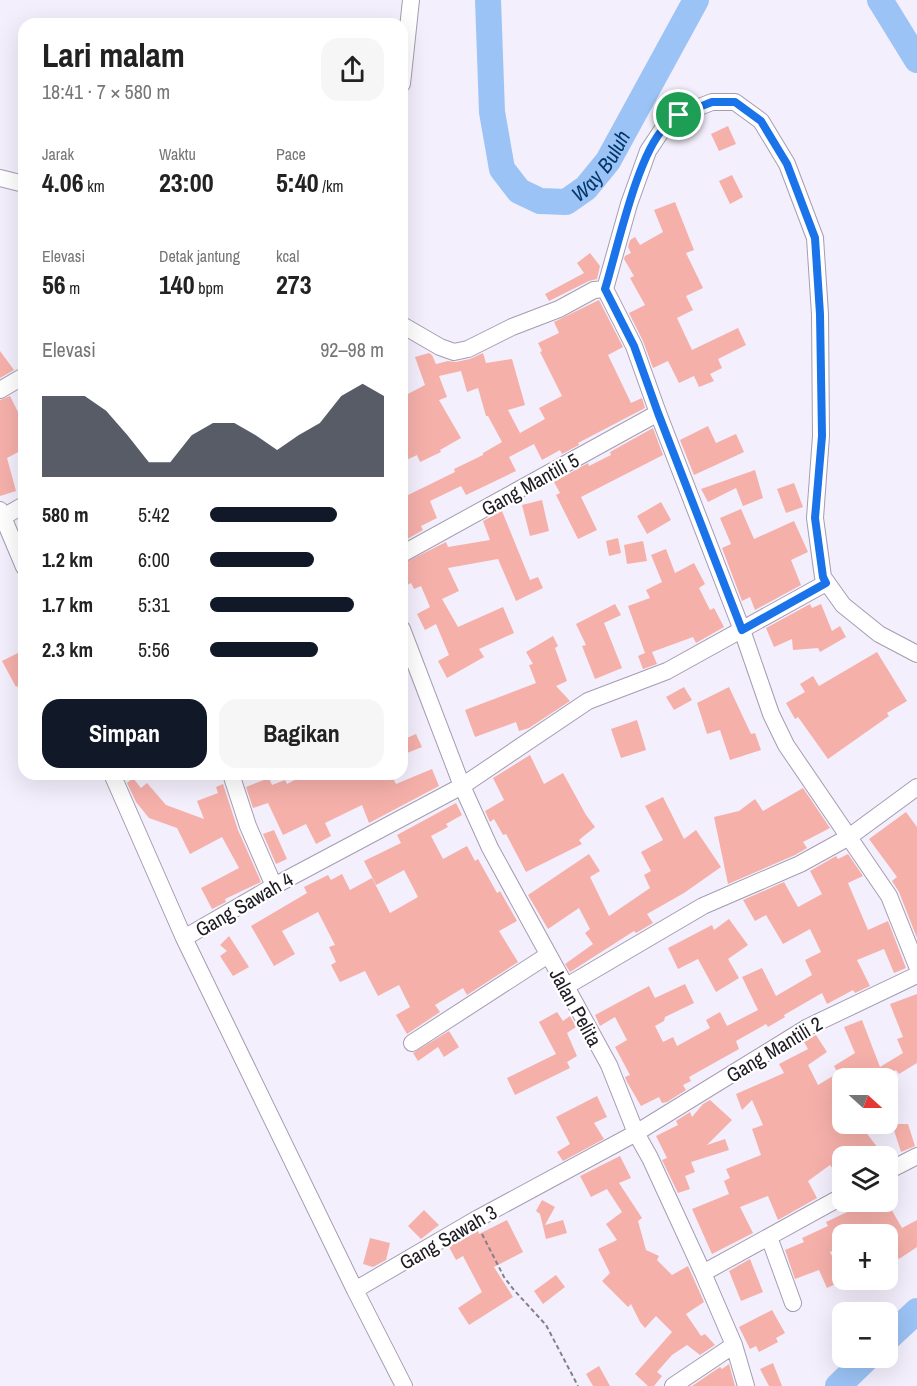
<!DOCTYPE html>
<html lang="id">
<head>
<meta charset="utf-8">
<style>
	body { margin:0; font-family:"Archivo Narrow",sans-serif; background:#f6f6f6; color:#222; height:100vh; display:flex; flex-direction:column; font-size:22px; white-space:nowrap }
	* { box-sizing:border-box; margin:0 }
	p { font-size:20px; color:#767676 }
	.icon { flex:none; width:33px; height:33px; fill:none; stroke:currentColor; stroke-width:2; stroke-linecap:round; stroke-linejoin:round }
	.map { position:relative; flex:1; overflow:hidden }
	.details { position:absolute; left:18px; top:18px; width:390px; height:762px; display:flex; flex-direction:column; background:#fff; border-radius:18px; box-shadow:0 6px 24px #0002 }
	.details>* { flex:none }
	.needle { width:39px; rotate:111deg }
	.controls { position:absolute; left:832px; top:1068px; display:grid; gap:12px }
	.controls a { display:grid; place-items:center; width:66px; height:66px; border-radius:12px; background:#fff; box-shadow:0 6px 24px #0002; font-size:30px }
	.pin { position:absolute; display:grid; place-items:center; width:51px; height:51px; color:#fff; margin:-26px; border:3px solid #fff; border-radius:50%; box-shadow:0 2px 6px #0007 }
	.round { display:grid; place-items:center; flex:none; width:63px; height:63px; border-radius:18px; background:#f6f6f6 }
	.head { display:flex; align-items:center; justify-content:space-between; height:102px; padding:0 24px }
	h1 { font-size:33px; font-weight:700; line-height:45px }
	.metrics { display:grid; grid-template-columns:repeat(3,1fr); gap:9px; height:102px; padding:6px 24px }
	.metrics div { display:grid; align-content:center }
	.metrics b { font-size:26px; font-weight:700 }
	.metrics small { font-size:16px; font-weight:400 }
	.metrics p { font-size:16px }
	.chart { height:168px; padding:12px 24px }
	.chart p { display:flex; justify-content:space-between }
	.chart svg { width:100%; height:108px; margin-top:6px; fill:#111827; opacity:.7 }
	.button { display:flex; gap:12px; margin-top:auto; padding:12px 24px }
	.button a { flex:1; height:69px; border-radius:18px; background:#111827; color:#fff; font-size:24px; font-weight:700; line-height:69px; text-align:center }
	.button a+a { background:#f6f6f6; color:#222 }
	ul { padding:0 24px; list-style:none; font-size:20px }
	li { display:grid; grid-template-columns:96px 72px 1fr; align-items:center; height:45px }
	li i { height:15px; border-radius:8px; background:#111827 }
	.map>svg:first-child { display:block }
</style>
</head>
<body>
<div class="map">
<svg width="917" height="1386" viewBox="0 0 917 1386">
	<rect width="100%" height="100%" fill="#f4effc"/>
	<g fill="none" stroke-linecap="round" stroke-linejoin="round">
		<g stroke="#9bc3f5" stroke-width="26">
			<path id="s1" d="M488 0 492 112 502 169 519 191 540 201 566 202 586 188 608 161 696 0"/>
			<path d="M880 0 917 60"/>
			<path d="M888 1338 917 1311"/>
			<path d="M838 1386 867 1358"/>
		</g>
	</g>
	<path fill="#f6b0aa" d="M728 126 736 144 719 151 711 134Z
		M732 175 743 197 730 204 719 181Z
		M675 202 694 250 686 253 703 288 686 296 693 310 677 318 692 350 738 328 746 345 718 359 722 368 710 374 714 381 699 387 694 376 679 383 668 361 653 368 643 341 629 313 645 305 630 278 634 276 624 259 625 256 631 253 628 247 630 240 635 237 640 245 663 232 654 210Z
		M590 253 600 266 597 279 589 281 549 301 545 294 584 273 577 263Z
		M599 300 623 347 608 355 631 403 642 398 645 408 578 443 579 445 562 454 560 450 542 460 534 444 509 457 516 471 466 495 461 486 430 501 437 518 421 526 423 530 402 542V498L455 472 454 469 483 455V453L502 442 488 416H486L478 388 467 392 461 371 439 376 447 397 439 400 461 438 440 450 441 452 420 462 417 455 402 462V397L425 385 415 357 429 353 432 355 436 364 448 361 456 362 470 359 483 353 486 363 512 359 525 405 508 410 520 433 545 419 539 408 562 396 540 352 542 351 538 343 559 333 554 322Z
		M0 351 14 370 0 378Z
		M10 396 18 412 24 409V449L7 458 16 491 0 496V400Z
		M708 426 716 443 736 434 744 452 694 475 680 440Z
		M653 428 663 455 581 497 597 530 578 539 556 495 560 493 554 482 588 463 589 466 611 455 610 452Z
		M755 470 763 498 743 506 736 488 708 502 701 489Z
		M794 483 803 507 786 513 777 489Z
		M542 500 549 531 530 536 522 505Z
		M661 502 671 520 647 534 637 516Z
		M741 509 754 539 794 521 808 552 791 560 801 585 755 610 750 597 742 601 722 548 731 544 720 518Z
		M502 511 530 580 538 577 543 588 516 601 498 559 448 568 459 591 442 599 458 627 503 607 514 633 479 649 484 657 447 678 438 661 449 655 436 624 425 630 417 614 430 607 421 586 414 589 411 583 402 588V564L446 542 448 547 490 540 483 521Z
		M618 538 621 553 609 556 606 541Z
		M643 541 647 561 627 564 624 545Z
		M666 549 675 573 694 563 705 584 699 588 710 610 714 608 724 627 696 643 693 637 652 652 657 664 643 669 638 656 645 653 628 606 650 598 646 590 662 582 651 555Z
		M615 604 621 615 604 623 622 668 595 679 582 646 586 645 576 624Z
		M810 604 812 608 821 604 832 631 840 626 846 637 820 652 818 648 793 650 792 639 774 647 766 628Z
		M553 636 558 646 555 648 567 681 556 686 570 701 529 728 519 731 516 722 475 737 465 710 536 683 529 665 533 664 526 652Z
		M24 650V683L16 687 2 661Z
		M877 652 907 701 887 713 889 716 828 759 798 717 795 719 786 703 805 692 800 684 813 676 819 686Z
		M684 687 692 700 674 710 666 697Z
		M729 687 751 734 755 733 761 750 730 760 720 730 707 734 697 703Z
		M637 720 646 750 621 758 611 729Z
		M416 734 422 747 402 755V740Z
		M530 755 544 784 563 773 586 815 595 827 579 840 582 844 526 872 506 834 503 835 494 819 490 822 485 811 504 800 493 778Z
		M432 769 439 786 369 823 362 805 325 823 331 836 316 844 306 824 283 835 268 803 253 808 246 787 269 778 272 785 285 780 287 784 306 774H391L396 784Z
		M133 778 141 788 147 783 166 805 204 819 197 801 218 793 216 787 223 784 238 830 261 882 225 899 226 902 212 909 201 888 239 868 222 837 190 854 177 828 149 818 136 802 127 783Z
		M803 788 830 828 803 842 807 848 795 855 728 884 714 817 739 811 755 799 763 811Z
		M663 797 684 839 696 830 721 867 684 893 647 914 653 923 636 933 634 931 570 972 565 964 593 944 585 933 590 929 579 908 548 929 528 895 589 854 600 871 590 877 609 916 650 888 644 875 651 871 641 852 663 840 645 806Z
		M456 803 462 815 446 824 448 827 431 836 443 859 467 846 475 861 478 859 497 893 500 891 517 921 499 931 518 962 467 995 463 988 435 1005 440 1012 407 1034 396 1015 410 1007 399 985 378 996 365 971 340 982 331 965 336 962 329 947 335 945 318 912 282 931 295 954 274 966 251 926 307 893 304 887 328 875 331 880 342 874 350 890 372 878 390 913 418 897 404 870 376 885 364 861 401 843 397 835Z
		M906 812 917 827V938L899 892 892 881 897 877 869 839Z
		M274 830 287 859 276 864 263 834Z
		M848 854 863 876 848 883 868 930 888 921 906 968 894 973 884 949 857 960 870 986 855 993 853 990 827 1004 822 993 784 1015 785 1017 768 1027 766 1024 736 1041 739 1049 689 1077 691 1081 683 1085 686 1090 667 1102 662 1103 659 1097 641 1106 627 1082 625 1077 630 1075 615 1047 627 1040 615 1017 600 1026 595 1015 649 986 655 998 685 984 694 1003 665 1017 664 1021 655 1026 663 1042 673 1037 677 1046 710 1028 706 1020 720 1012 727 1026 758 1010 742 977 762 968 776 996 812 975 805 960 821 952 810 929 783 944 766 915 755 921 743 900 784 882 798 907 822 894 810 871 836 856 838 859Z
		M729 919 748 945 728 959 739 978 716 992 698 959 678 969 668 948 712 925 714 930Z
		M229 936 249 967 233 976 220 956 227 951 220 945Z
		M917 994V1063L899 1074 896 1070 884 1077 885 1078H843V1124H882L865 1131 884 1156H843V1183L830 1165 808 1181 817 1198 778 1220 768 1196 740 1207 753 1233 712 1254 692 1209 729 1194 724 1181 730 1178 726 1169 761 1155 752 1129 763 1125 752 1100 742 1110 736 1094 784 1073 779 1064 808 1049 804 1042 816 1035 827 1052 808 1065 818 1085 838 1073 834 1066 855 1053 844 1027 862 1020 880 1067 903 1053 897 1039 903 1037 890 1004Z
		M557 1012 563 1021 570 1016 576 1027 567 1033 577 1056 567 1062 570 1068 515 1095 507 1078 556 1054 539 1022Z
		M449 1031 459 1047 444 1057 438 1047 418 1061 413 1053Z
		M597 1096 607 1117 594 1123 604 1139 563 1161 557 1152 570 1144 556 1117Z
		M710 1100 732 1120 707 1145 725 1139 729 1150 691 1162 695 1172 685 1176 690 1189 678 1193 662 1160 667 1158 656 1136 678 1125 676 1121 690 1112 692 1117 703 1104Z
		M892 1124H908L915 1146 901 1152Z
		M620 1156 631 1178 619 1183 642 1218 638 1221 646 1250 659 1256 657 1260 672 1275 688 1266 704 1302 686 1314 701 1336 705 1334 715 1345 700 1355 687 1345 672 1355 657 1372 662 1376 654 1386H648L635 1374 672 1332 656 1316 645 1328 640 1322 631 1304 628 1307 602 1281 610 1273 598 1249 617 1240 606 1224 622 1212 607 1189 591 1197 580 1176Z
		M542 1200 555 1207 545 1225 563 1220 567 1233 546 1239 540 1214 536 1211Z
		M857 1202H887L902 1228 917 1220V1247L899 1259 888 1239V1234H843V1246L830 1252 844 1280 827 1288 819 1270 795 1279 785 1250 804 1242 802 1238 828 1226 826 1222 860 1206Z
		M424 1210 439 1225 421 1239 408 1226Z
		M507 1220 523 1252 494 1267 513 1297 469 1325 458 1308 482 1292 463 1256 456 1260 449 1247 478 1231 479 1234Z
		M370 1238 390 1243 386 1260 373 1267 363 1264Z
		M750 1259 763 1292 741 1301 729 1271Z
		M556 1275 565 1287 543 1304 534 1291Z
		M772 1310 785 1333 776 1338 778 1342 759 1352 756 1346 750 1349 739 1327Z
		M773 1363 782 1386H769L760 1369Z
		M729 1364 735 1386H692L720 1367 722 1369Z
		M599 1366 610 1386H593L586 1374Z"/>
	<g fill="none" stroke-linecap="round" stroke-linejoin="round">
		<defs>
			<path id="minor" d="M402 84 411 0
				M0 178 24 184
				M605 289 634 346 658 413 742 630 771 714 786 745 889 896 917 966
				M402 325 440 347 454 352 468 349 512 327 559 309 594 290 605 289 629 204 648 151 662 130 679 115 712 102H735L761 121 787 164 815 238 820 314 821 436 815 518 823 577 843 605 879 634 917 654
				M0 390 24 376
				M0 510 24 567
				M3 517 24 505
				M402 554 658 413
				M402 629 462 786 490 848 609 1065 636 1133 650 1158 703 1273 734 1345 746 1386
				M112 774 184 938 274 886 462 786 588 701 667 671 826 583
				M231 774 248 826 274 886
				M184 938 355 1290
				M565 987 703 906 800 864 849 837 917 787
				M412 1043 548 955
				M888 1171 917 1156
				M769 1237 793 1303
				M703 1273 843 1196
				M404 1386 355 1290 475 1220 636 1133 808 1027 917 975
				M673 1386 734 1345"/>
		</defs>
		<use href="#minor" stroke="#a59cb1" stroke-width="18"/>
		<path stroke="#84808a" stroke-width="2" stroke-dasharray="4.5 3" stroke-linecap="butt" d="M482 1234 504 1277 514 1290 546 1325 578 1386"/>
		<use href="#minor" stroke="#fff" stroke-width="16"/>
	</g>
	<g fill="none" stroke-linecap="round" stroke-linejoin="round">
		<defs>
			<path id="route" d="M712 102H735L761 121 787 164 815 238 820 314 822 436 815 518 823 577 826 583 742 630 658 413 634 346 605 289C617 250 637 156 664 128 677 114 695 109 712 102Z"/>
		</defs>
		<use href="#route" stroke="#fff" stroke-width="12"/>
		<use href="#route" stroke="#1a73e8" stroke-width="8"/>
	</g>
	<g text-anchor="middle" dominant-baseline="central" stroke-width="4.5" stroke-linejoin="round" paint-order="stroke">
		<g font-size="20" fill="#1e1b23" stroke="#fff">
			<text transform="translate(530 484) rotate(-29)">Gang Mantili 5</text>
			<text transform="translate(244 904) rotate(-30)">Gang Sawah 4</text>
			<text transform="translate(576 1007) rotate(61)">Jalan Pelita</text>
			<text transform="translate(774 1049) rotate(-31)">Gang Mantili 2</text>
			<text transform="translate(448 1237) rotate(-30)">Gang Sawah 3</text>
		</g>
		<g font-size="21" font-style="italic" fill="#02376d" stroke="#fff">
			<text stroke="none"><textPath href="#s1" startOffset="298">Way Buluh</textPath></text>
		</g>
	</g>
</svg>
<div class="controls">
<a><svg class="needle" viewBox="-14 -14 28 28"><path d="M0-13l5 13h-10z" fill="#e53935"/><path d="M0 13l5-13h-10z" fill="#767676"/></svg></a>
<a><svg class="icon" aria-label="layers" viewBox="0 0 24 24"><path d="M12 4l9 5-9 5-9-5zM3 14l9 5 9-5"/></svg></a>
<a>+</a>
<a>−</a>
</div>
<div class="pin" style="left:679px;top:115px;background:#1e9e55"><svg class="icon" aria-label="arrive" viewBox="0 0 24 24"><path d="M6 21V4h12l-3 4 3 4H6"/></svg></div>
<section class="details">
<div class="head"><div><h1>Lari malam</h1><p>18:41 · 7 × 580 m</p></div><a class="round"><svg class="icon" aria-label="share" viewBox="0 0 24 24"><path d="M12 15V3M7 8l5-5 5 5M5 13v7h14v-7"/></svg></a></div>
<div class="metrics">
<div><p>Jarak</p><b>4.06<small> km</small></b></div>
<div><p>Waktu</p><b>23:00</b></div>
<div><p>Pace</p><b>5:40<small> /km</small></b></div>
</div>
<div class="metrics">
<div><p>Elevasi</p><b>56<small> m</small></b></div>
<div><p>Detak jantung</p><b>140<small> bpm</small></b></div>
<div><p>kcal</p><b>273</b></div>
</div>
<div class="chart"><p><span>Elevasi</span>92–98 m</p>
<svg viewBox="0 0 160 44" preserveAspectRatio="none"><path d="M0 44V11L10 11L20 11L30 17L40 27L50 38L60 38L70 27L80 22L90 22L100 27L110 33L120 27L130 22L140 11L150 6L160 11V44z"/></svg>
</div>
<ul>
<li><b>580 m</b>5:42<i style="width:73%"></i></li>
<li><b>1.2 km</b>6:00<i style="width:60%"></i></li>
<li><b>1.7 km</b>5:31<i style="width:83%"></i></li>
<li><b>2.3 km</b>5:56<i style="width:62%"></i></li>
</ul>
<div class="button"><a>Simpan</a><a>Bagikan</a></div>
</section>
</div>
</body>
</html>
